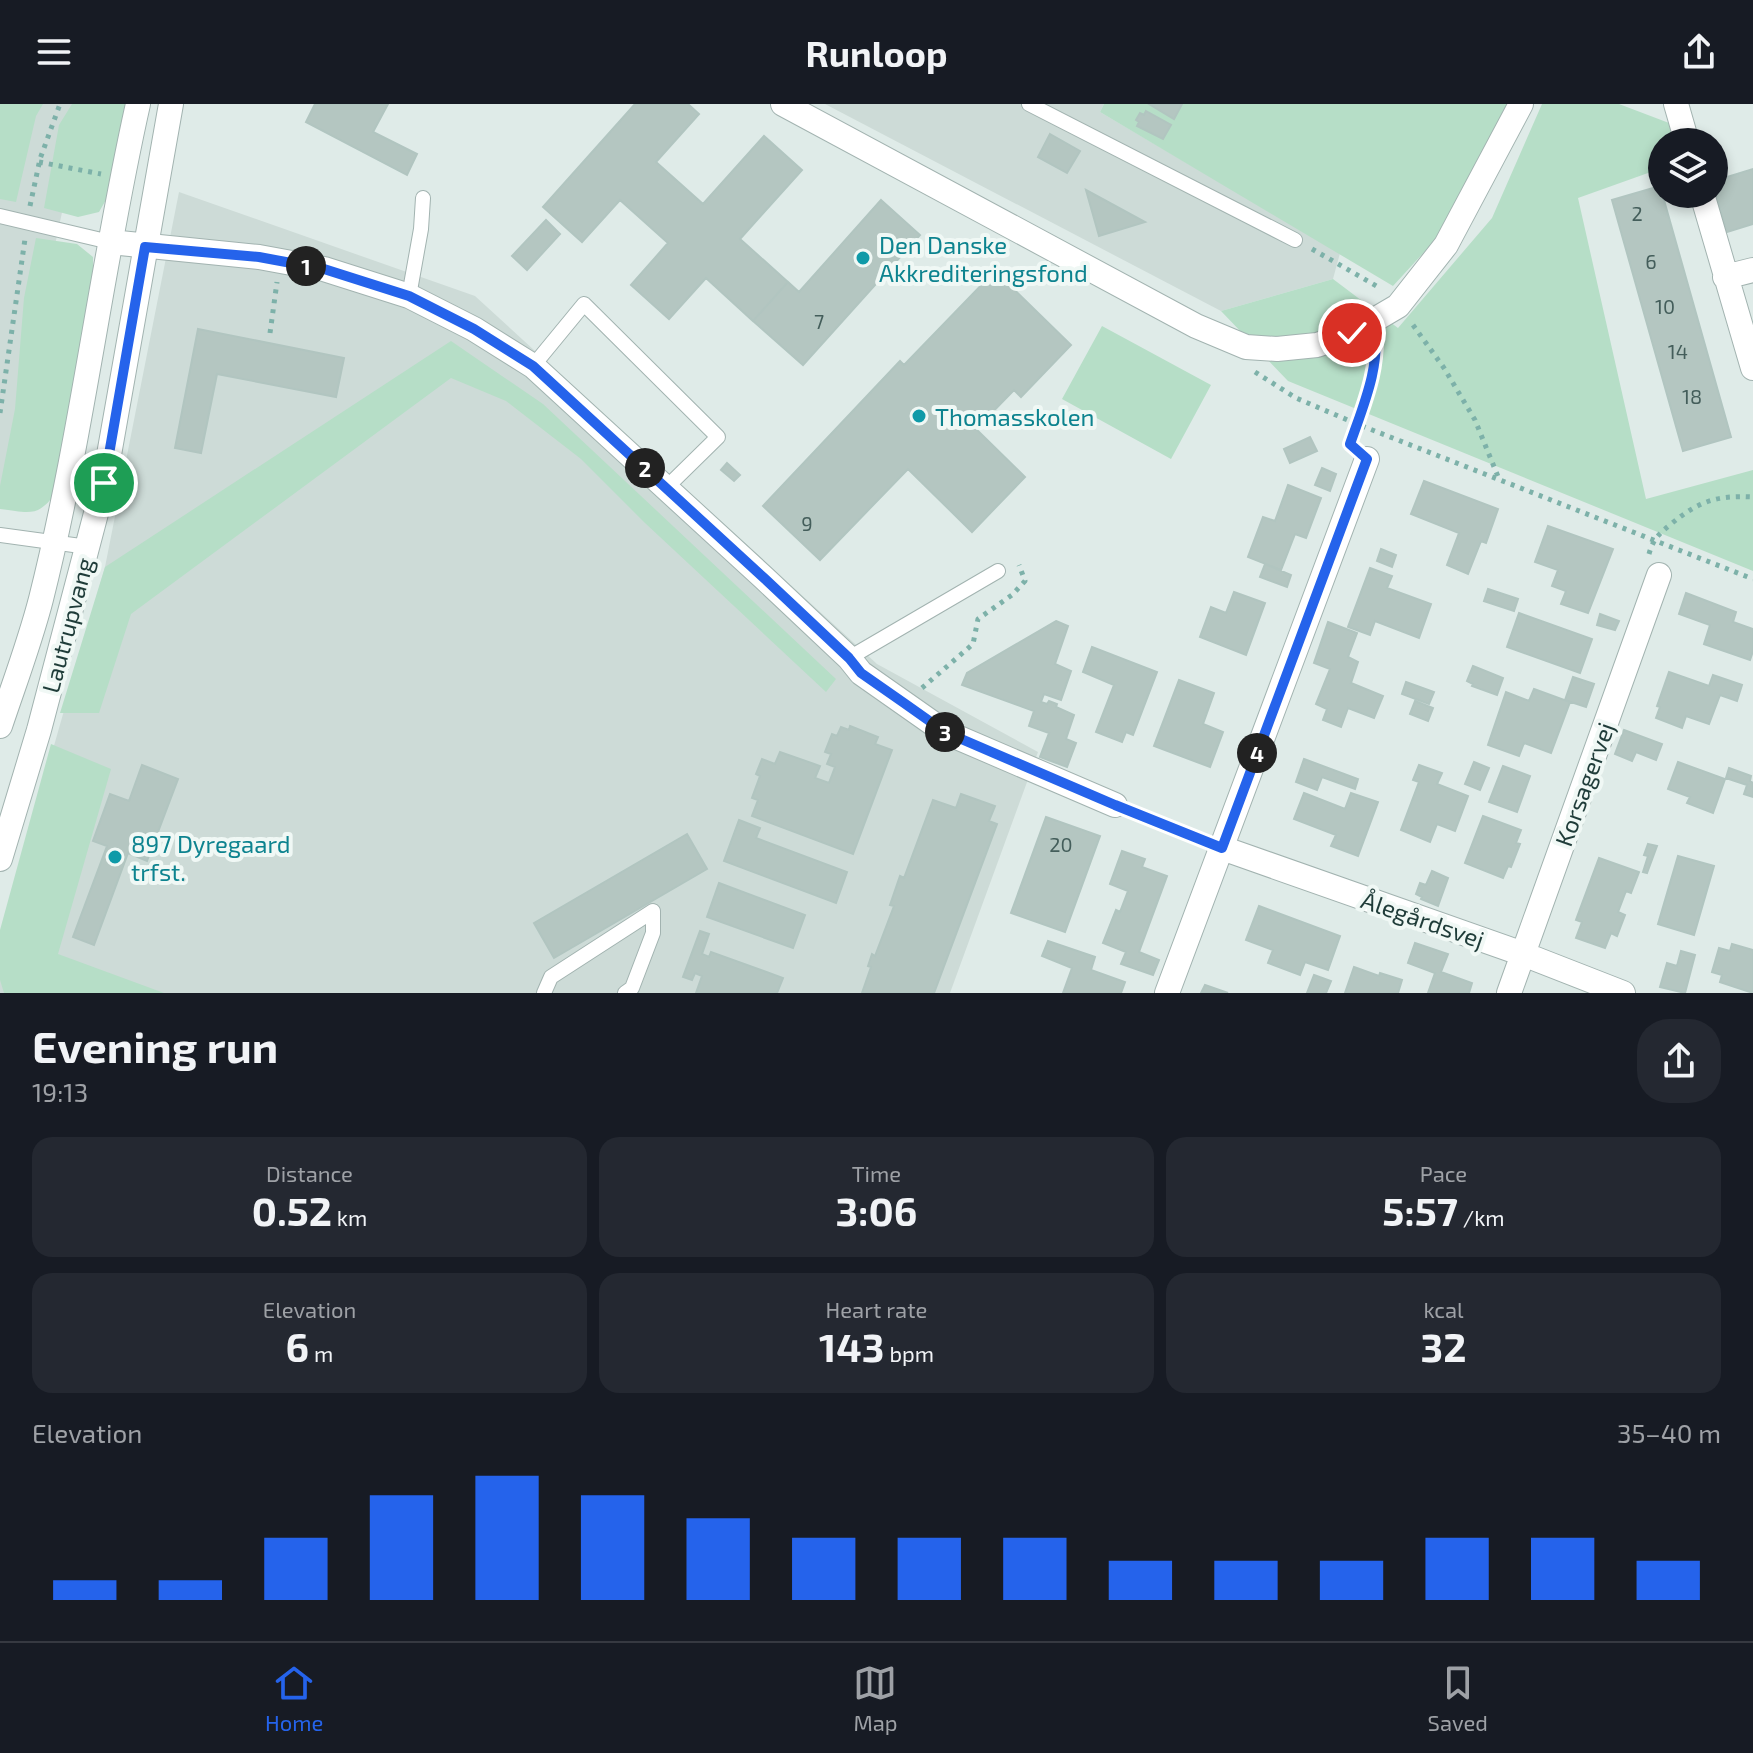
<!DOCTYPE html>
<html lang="en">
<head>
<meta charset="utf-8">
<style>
	body { margin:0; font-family:"Exo 2",sans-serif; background:#242831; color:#f1f3f6; height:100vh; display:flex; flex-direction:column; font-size:30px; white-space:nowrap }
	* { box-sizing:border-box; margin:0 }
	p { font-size:26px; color:#9ea1a6 }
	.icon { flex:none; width:44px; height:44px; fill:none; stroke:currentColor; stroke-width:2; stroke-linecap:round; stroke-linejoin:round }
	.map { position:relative; height:889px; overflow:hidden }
	.side { display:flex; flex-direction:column; background:#171b24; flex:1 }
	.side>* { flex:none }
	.controls { position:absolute; left:1648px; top:24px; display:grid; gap:16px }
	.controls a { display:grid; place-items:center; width:80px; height:80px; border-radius:50%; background:#171b24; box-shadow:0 4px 12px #0003; font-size:40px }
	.pin { position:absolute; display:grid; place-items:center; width:68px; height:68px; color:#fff; margin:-34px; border:4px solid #fff; border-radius:50%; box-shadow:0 2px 8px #0007 }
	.km { position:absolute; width:40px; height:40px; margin:-20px; border-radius:50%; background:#222; color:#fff; font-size:22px; line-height:40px; text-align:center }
	.round { display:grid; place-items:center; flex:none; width:84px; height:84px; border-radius:32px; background:#242831 }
	.headline { display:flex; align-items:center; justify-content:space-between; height:136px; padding:0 32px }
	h1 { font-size:44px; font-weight:700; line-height:60px }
	.figures { display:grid; grid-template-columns:repeat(3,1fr); gap:12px; height:136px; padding:8px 32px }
	.figures div { display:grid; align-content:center; border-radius:20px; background:#242831; text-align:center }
	.figures b { font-size:40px; font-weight:700 }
	.figures small { font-size:22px; font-weight:400 }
	.figures p { font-size:22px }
	.chart { height:224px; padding:16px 32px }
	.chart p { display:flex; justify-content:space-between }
	.chart svg { width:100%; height:144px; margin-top:8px; stroke:#2563eb; stroke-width:6 }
	header { display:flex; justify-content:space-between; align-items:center; height:104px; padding:0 32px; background:#171b24; font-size:36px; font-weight:700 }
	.menu { display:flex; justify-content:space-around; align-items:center; height:112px; border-top:2px solid #363941; background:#171b24; font-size:22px; color:#9ea1a6 }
	.menu a { display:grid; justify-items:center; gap:4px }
	.menu .on { color:#2563eb }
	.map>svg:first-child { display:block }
</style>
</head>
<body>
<header><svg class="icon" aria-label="menu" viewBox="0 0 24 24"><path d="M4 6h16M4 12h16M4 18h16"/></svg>Runloop<svg class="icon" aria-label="share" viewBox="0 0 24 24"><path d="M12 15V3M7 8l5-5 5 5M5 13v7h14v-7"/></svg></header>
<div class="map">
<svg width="1753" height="889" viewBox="0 0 1753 889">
	<rect width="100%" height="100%" fill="#dfebe8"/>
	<path fill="#cddbd7" d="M0 0H90L76 43 0 398Z
		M825 0H1104L1100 8 1340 149 1333 175 1221 207Z
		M179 88 475 192 877 560 1038 648 950 889H0V831L105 463Z"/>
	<path fill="#b6dec7" d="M0 0H43L36 12 16 98 0 95Z
		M72 0H126L111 87 99 108 78 113 44 104 59 21Z
		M1104 0H1511L1437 134 1393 182 1100 8Z
		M1542 0H1619L1669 19 1673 38H1662V64L1578 94 1646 395 1753 366V467L1288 277 1221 207 1333 175 1398 224 1492 114Z
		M36 134 77 140 93 153V187L59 384C39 414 32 409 0 405V382L15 305 24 194Z
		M1102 222 1211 281 1171 355 1062 295Z
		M451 237 543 300 836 575 826 588 645 419 581 355 506 297 451 274 131 510 99 609H60L105 463Z
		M51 640 111 665 58 850 164 889H4L0 876V826Z"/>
	<path fill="#b4c6c1" stroke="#b1c5c0" stroke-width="2" d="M315 0H388L373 28 417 50 407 71 306 18Z
		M635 0H688L699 10 656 58 703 100 764 32 802 66 740 135 788 178 753 217 706 174 669 215 631 181 668 139 620 96 582 138 543 103Z
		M1149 0H1182L1174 15Z
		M1146 7 1171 21 1163 35 1137 22 1139 18 1136 16 1140 9 1144 11Z
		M1050 30 1080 47 1067 69 1038 53Z
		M1753 65V120L1727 128 1714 85V77Z
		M1660 82 1731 333 1683 347 1612 96Z
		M1086 86 1145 118 1099 132Z
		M881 96 920 131 803 261 753 217 788 178 799 188Z
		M546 116 560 130 527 166 512 152Z
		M995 167 1071 241 1021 293 1014 286 976 325 1025 373 972 428 908 365 820 456 763 402 900 257 904 261Z
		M198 225 344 254 336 293 217 270 201 349 175 344Z
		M1310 333 1317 347 1290 359 1284 345Z
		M727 359 740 371 734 377 721 366Z
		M1322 364 1336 370 1330 387 1315 381Z
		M1424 377 1498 405 1486 439 1481 437 1468 470 1447 461 1459 429 1411 410Z
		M1288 381 1321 394 1306 434 1295 430 1281 466 1248 453 1263 413 1275 417Z
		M1548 422 1613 445 1588 509 1561 500 1566 487 1552 482 1558 466 1535 458Z
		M1381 445 1396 451 1392 463 1377 457Z
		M1265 460 1291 471 1287 483 1260 473Z
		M1370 464 1392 472 1387 484 1431 500 1419 534 1375 517 1370 531 1348 523Z
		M1488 485 1518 495 1514 507 1484 497Z
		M1234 488 1265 499 1246 551 1200 533 1211 503 1226 509Z
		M1686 489 1736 508 1733 518 1753 525V547L1750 556 1704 540 1710 521 1679 510Z
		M1519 509 1592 535 1580 569 1507 543Z
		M1600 510 1619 517 1615 526 1597 521Z
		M1056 517 1068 522 1055 560 1071 567 1061 596 1044 590 1041 598 1047 600 1049 597 1057 600 1056 603 1074 611 1066 635 1076 639 1067 663 1040 653 1049 629 1029 622 1034 607 962 581 967 569Z
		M1328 518 1357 529 1348 553 1358 558 1351 579 1383 592 1374 614 1348 604 1341 623 1323 616 1327 605 1316 600 1330 565 1314 559Z
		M1092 543 1157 568 1133 631 1126 628 1122 638 1096 628 1114 581 1083 568Z
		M1473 562 1503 574 1497 591 1472 582 1473 580 1467 577Z
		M1669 568 1709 582 1713 571 1742 581 1737 597 1720 591 1709 620 1686 612 1682 624 1656 614 1660 603 1657 602Z
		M1573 573 1594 580 1586 603 1565 596Z
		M1179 576 1214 589 1203 620 1223 628 1210 663 1154 642Z
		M1406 578 1434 588 1429 600 1402 590Z
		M1534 585 1570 598 1551 649 1524 639 1519 652 1488 641 1506 588 1529 597Z
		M1415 597 1433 604 1428 617 1410 610Z
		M850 622 878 633 875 640 892 646 853 750 752 712 758 696 752 694 760 672 756 670 762 655 775 660 780 648 820 662 815 674 829 679 835 663 827 660 831 650 825 648 832 630 837 632 841 623 849 626Z
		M1624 626 1662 640 1656 656 1636 648 1632 657 1615 650Z
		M1304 655 1358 675 1355 685 1322 673 1317 686 1296 678Z
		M1474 658 1489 664 1480 686 1465 680Z
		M1678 658 1725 675 1713 709 1687 699 1690 693 1668 685Z
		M142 661 178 675 147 757 128 749 94 841 73 833 107 742 93 737 110 690 129 697Z
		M1419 661 1442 669 1437 680 1468 692 1455 727 1437 720 1430 738 1401 726 1419 678 1413 676Z
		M1503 662 1530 672 1517 708 1489 698Z
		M1729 664 1751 672 1750 677 1753 679V693L1744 690 1747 681 1726 674Z
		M1304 689 1345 705 1351 689 1378 698 1358 752 1331 742 1336 731 1294 715Z
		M961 690 995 702 989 717 997 720 934 889H862L871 863 868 862 872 850 875 852 894 802 890 801 900 772 904 774 933 696 956 704Z
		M1483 712 1521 726 1516 739 1520 740 1511 763 1508 762 1503 774 1465 759Z
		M1046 713 1100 732 1065 828 1011 809Z
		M739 716 760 724 756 734 847 768 836 799 724 757Z
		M687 730 707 765 554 854 534 819Z
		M1648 740 1657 742 1647 769 1643 768 1648 752 1644 751Z
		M1122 747 1145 755 1142 763 1167 772 1139 848 1159 856 1153 871 1121 860 1126 848 1103 839 1116 806 1120 808 1128 787 1110 780Z
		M1678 752 1714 762 1694 831 1658 820Z
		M1599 754 1639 768 1631 789 1626 787 1618 808 1625 811 1617 832 1611 829 1605 844 1576 834 1582 818 1576 816Z
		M1432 767 1448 774 1438 802 1421 795 1422 793 1416 790 1420 779 1426 781Z
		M719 779 805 811 793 844 707 813Z
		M1259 802 1340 832 1328 866 1305 858 1300 871 1268 859 1273 846 1246 836Z
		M700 827 709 830 702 850 709 853 711 848 783 874 777 889H696L702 872 695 869 692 876 683 873Z
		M1048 837 1095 853 1091 866 1125 878 1121 889H1063L1072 864 1042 852Z
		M1415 839 1448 850 1441 868 1472 879 1469 889H1428L1435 869 1408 859Z
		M1732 840 1753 846V889L1720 878 1722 871 1712 868 1719 844 1730 847Z
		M1681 847 1695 851 1685 889 1660 883 1667 859 1677 862Z
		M1354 863 1379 872 1380 869 1402 876 1398 889H1345Z
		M1314 871 1331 877 1326 889H1307Z
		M1205 881 1228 889H1201Z"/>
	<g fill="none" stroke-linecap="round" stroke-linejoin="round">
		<defs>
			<path id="service" d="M1029 0 1295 136
				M0 112 110 138
				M409 192 421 125 423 94
				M533 262 584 200 718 333 666 384
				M0 431 88 443
				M849 554 998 467
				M544 889 551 873 653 807V829L632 884 625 889"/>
			<path id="minor" d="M783 0 1196 222 1246 243 1277 245 1317 241 1352 229 1398 202 1446 141 1521 0
				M1676 0 1687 38
				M1702 90 1753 264
				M110 138 259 153 324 165 409 192 474 225 533 262 764 474 849 554 861 569 945 628 1115 701
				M1725 173 1753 166
				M1222 744 1523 850 1623 889
				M1167 889 1367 355
				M1509 889 1659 471"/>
			<path id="tertiary" d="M0 622C14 580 30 538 41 495 82 332 101 164 138 0
				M0 755 39 626 104 379 171 0"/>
		</defs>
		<use href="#service" stroke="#a2b3b0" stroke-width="16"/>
		<use href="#minor" stroke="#a2b3b0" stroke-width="26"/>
		<use href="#tertiary" stroke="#a2b3b0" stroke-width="26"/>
		<path stroke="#7db1a9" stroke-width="5" stroke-dasharray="4 6" stroke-linecap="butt" d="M39 58 101 70
			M30 102 40 55 60 0
			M1312 145 1380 184
			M1413 221 1444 264 1475 316 1499 375
			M270 229 277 178
			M1255 268 1296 294 1357 320 1753 475
			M0 309 25 135
			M1353 334 1374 268 1378 244
			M1649 450C1653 435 1659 430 1671 420 1699 397 1717 391 1753 393
			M922 584 973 540 978 515 1012 491 1025 477 1019 461
			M1135 709 1200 735"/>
		<use href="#service" stroke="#fff" stroke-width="14"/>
		<use href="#minor" stroke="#fff" stroke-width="24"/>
		<use href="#tertiary" stroke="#fff" stroke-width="24"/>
	</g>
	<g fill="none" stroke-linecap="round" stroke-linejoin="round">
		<defs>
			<path id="route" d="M104 379 145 143 259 153 324 165 409 192 474 225 533 262 764 474 849 554 861 569 904 599 945 628 1115 701 1222 744 1367 355 1350 340C1365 297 1380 264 1375 218L1352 229"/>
		</defs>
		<use href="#route" stroke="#fff" stroke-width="16"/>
		<use href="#route" stroke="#2563eb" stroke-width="10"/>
	</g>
	<g fill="#0f9aa8" stroke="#f0f8f5" stroke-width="3">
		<circle cx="863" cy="154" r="8"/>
		<circle cx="919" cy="312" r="8"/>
		<circle cx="115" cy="753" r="8"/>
	</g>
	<g text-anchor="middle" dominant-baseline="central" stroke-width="8" stroke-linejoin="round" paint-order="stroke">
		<g font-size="20" fill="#445e5b">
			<text x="1637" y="109">2</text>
			<text x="1651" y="157">6</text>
			<text x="1665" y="202">10</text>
			<text x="819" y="217">7</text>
			<text x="1678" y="247">14</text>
			<text x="1692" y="292">18</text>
			<text x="807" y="419">9</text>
			<text x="1061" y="740">20</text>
		</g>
		<g font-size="24" fill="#0d838f" stroke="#f0f8f5" text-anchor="start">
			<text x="879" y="140">Den Danske<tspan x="879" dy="28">Akkrediteringsfond</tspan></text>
			<text x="935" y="312">Thomasskolen</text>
			<text x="131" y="739">897 Dyregaard<tspan x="131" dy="28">trfst.</tspan></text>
		</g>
		<g font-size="24" fill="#1f3c39" stroke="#f0f8f5">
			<text transform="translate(67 521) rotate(-75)">Lautrupvang</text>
			<text transform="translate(1584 680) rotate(-70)">Korsagervej</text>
			<text transform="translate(1423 815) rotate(19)">Ålegårdsvej</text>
		</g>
	</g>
</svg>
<div class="controls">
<a><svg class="icon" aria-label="layers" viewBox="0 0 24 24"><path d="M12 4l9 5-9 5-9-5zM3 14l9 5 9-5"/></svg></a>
</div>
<div class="pin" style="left:104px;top:379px;background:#1e9e55"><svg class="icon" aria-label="arrive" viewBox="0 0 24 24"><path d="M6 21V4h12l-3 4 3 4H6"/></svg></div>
<div class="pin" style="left:1352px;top:229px;background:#d93025"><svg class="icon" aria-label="check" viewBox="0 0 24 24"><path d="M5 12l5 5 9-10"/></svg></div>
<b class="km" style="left:306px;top:162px">1</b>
<b class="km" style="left:645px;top:364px">2</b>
<b class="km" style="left:945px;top:628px">3</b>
<b class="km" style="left:1257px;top:649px">4</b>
</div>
<section class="side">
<div class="headline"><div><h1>Evening run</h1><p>19:13</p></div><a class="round"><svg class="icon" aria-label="share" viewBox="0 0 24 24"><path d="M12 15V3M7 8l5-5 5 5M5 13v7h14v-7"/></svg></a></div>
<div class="figures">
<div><p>Distance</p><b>0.52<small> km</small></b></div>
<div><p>Time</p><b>3:06</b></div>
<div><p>Pace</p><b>5:57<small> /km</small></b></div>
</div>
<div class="figures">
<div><p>Elevation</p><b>6<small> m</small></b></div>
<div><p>Heart rate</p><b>143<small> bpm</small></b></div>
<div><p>kcal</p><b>32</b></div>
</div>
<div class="chart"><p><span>Elevation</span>35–40 m</p>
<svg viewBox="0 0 160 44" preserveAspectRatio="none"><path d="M5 44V38M15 44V38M25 44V25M35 44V12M45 44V6M55 44V12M65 44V19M75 44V25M85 44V25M95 44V25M105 44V32M115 44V32M125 44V32M135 44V25M145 44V25M155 44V32"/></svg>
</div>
</section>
<nav class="menu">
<a class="on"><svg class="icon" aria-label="home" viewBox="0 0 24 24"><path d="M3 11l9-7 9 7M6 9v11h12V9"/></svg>Home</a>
<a><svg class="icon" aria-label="map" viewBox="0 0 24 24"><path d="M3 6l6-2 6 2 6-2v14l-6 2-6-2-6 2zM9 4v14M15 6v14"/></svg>Map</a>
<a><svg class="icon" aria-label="saved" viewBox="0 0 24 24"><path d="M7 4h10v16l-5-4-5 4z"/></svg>Saved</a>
</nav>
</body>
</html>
